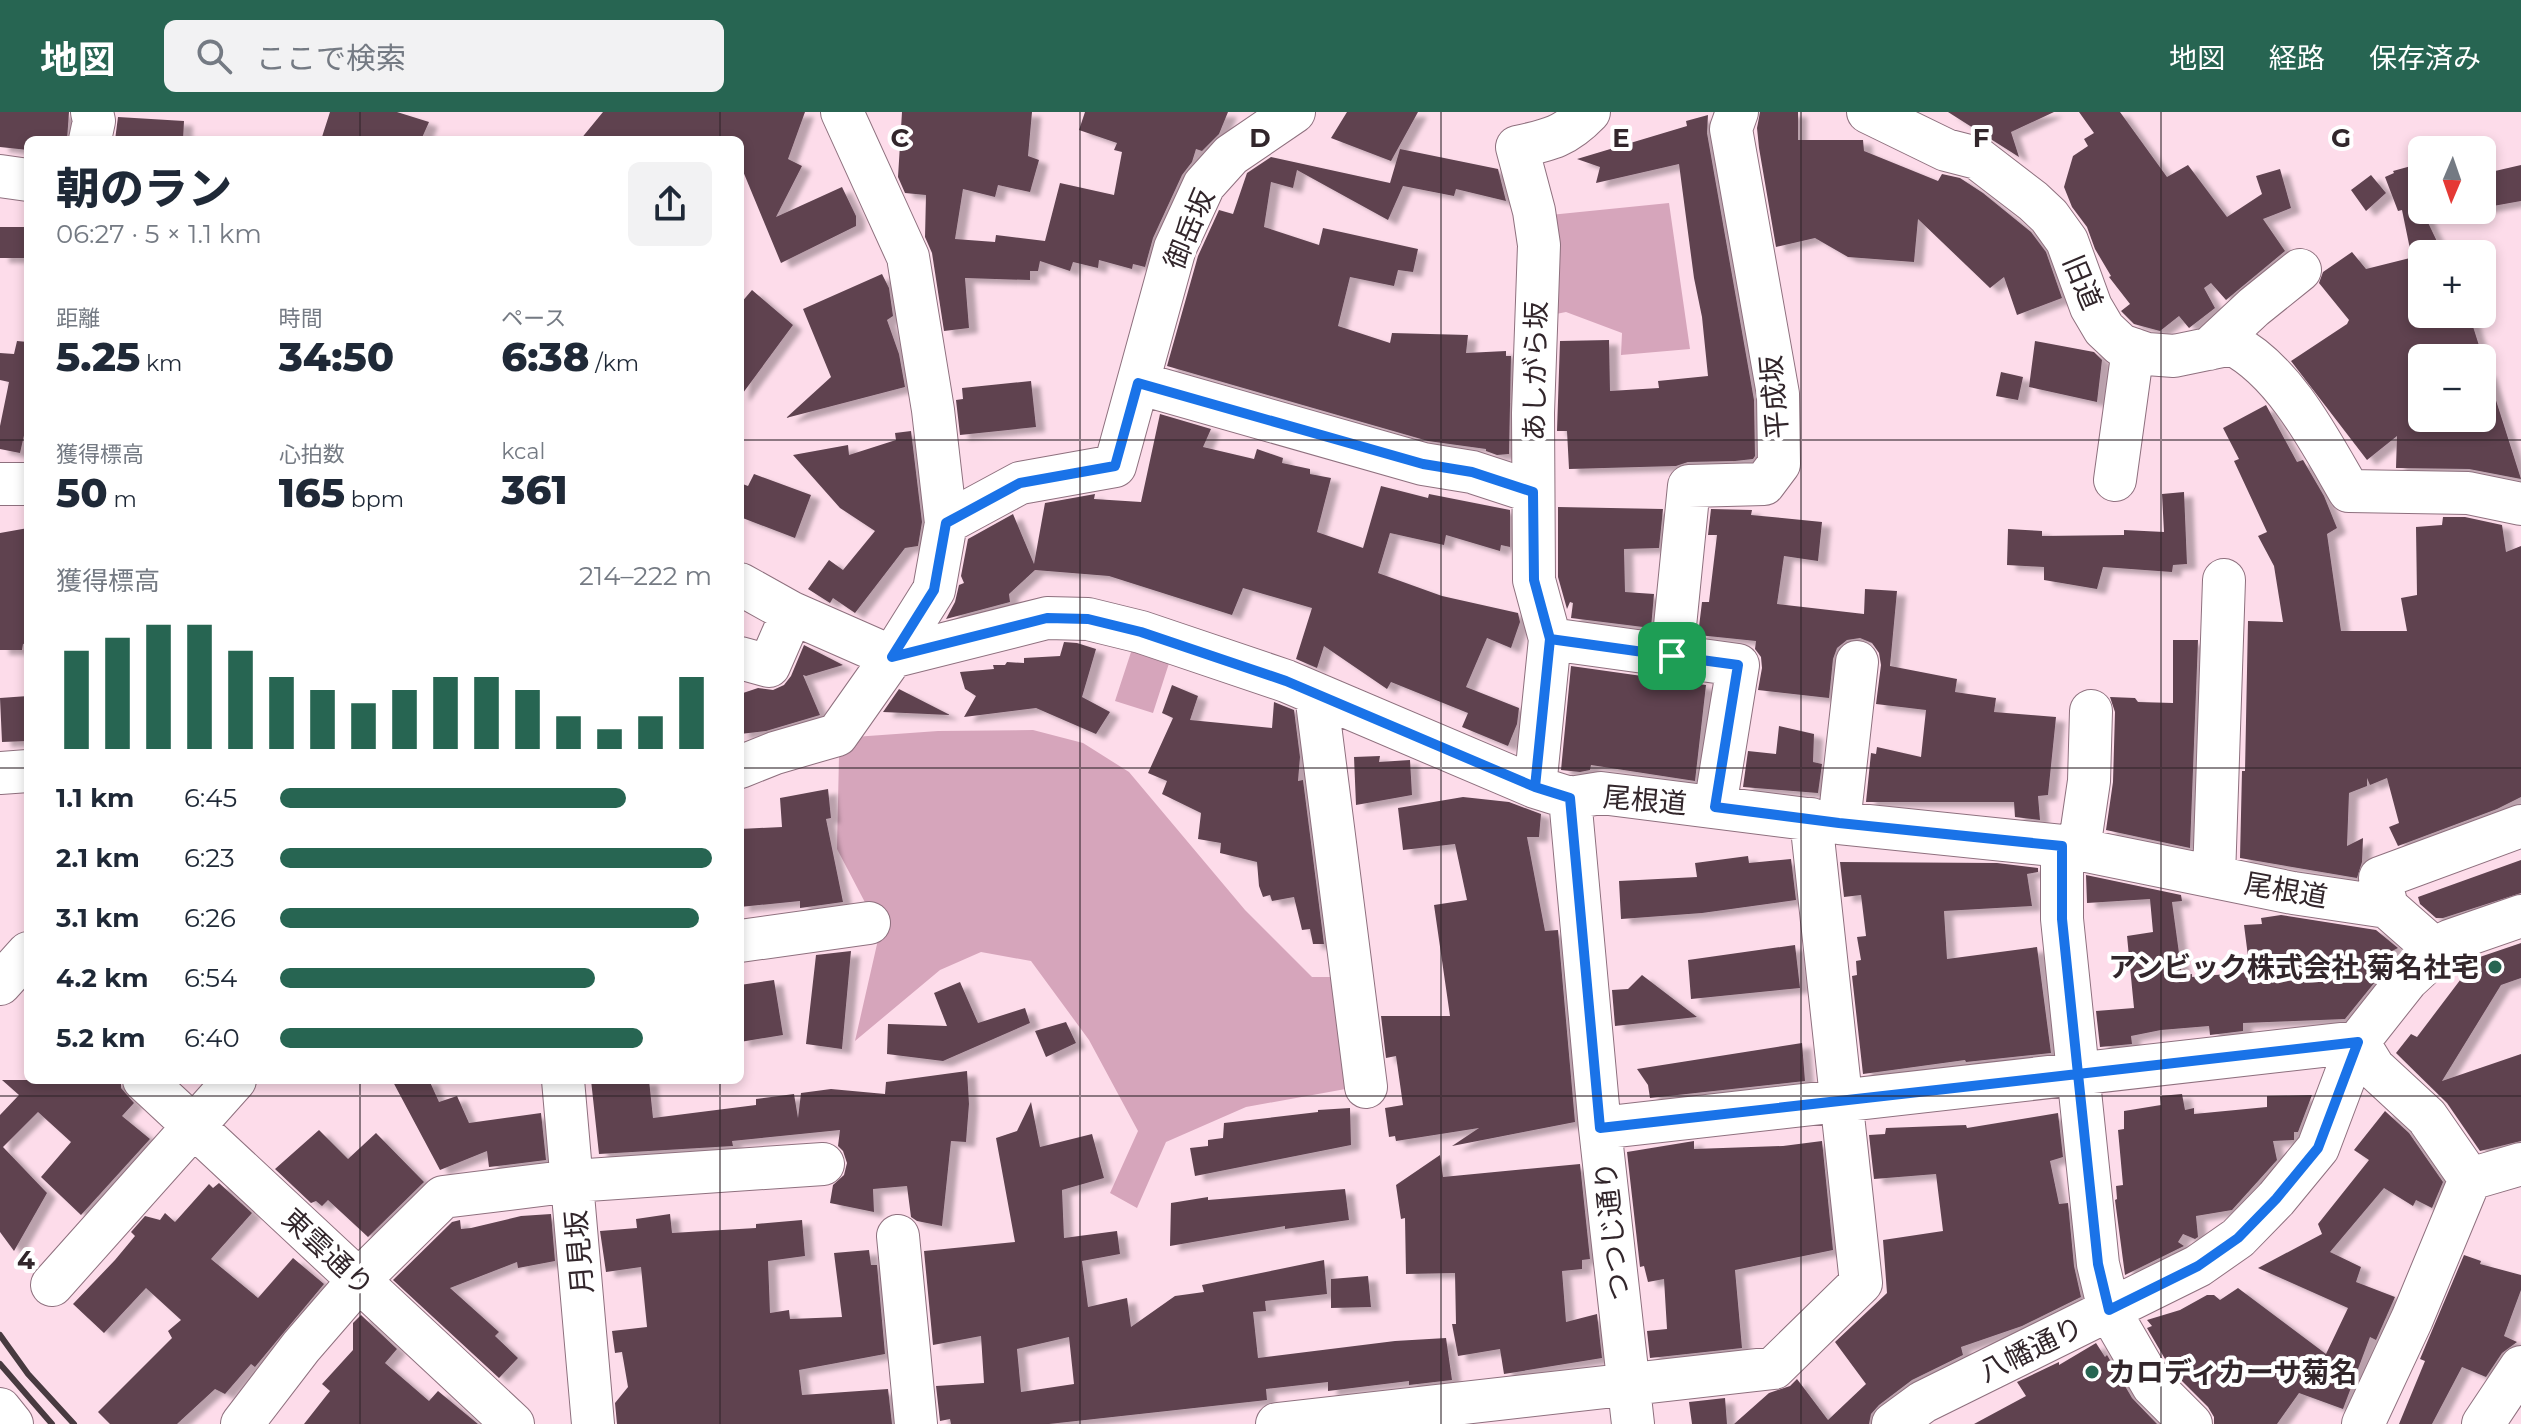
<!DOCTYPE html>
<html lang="ja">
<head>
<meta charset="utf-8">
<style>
	body { margin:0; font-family:Montserrat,"Noto Sans JP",sans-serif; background:#f2f2f3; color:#1f2937; height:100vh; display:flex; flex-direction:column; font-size:30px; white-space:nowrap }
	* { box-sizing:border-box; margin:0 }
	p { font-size:26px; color:#747a83 }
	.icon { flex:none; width:44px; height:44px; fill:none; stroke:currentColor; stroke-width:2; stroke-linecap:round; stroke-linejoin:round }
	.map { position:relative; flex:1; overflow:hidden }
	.side { position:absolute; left:24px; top:24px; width:720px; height:948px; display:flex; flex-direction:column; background:#fff; border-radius:12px; box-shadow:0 4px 12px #0003 }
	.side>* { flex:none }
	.needle { width:52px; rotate:182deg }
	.buttons { position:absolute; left:2408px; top:24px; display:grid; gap:16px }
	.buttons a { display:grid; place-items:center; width:88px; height:88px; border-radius:12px; background:#fff; box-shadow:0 4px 12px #0003; font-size:40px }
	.pin { position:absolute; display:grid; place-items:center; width:68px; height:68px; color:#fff; margin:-34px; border-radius:16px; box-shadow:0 4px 12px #0006 }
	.round { display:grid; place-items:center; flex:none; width:84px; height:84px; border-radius:12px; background:#f2f2f3 }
	.head { display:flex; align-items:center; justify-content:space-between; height:136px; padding:0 32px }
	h1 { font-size:44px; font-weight:800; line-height:60px }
	.figures { display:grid; grid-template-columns:repeat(3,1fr); gap:12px; height:136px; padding:8px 32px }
	.figures div { display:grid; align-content:center }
	.figures b { font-size:40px; font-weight:800 }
	.figures small { font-size:22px; font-weight:400 }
	.figures p { font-size:22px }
	.chart { height:224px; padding:16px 32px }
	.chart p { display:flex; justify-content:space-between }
	.chart svg { width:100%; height:144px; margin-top:8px; stroke:#276552; stroke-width:6 }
	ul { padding:0 32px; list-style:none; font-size:26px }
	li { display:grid; grid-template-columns:128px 96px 1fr; align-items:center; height:60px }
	li i { height:20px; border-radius:10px; background:#276552 }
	header { display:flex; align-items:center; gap:48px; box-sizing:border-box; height:112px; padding:0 40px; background:#276552; color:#fff }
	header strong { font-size:38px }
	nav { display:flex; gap:44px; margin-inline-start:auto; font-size:28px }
	.search { width:560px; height:72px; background:#f2f2f3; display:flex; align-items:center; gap:20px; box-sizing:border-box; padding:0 28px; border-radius:12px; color:#747a83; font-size:30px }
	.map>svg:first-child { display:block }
</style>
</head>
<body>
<header>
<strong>地図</strong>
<div class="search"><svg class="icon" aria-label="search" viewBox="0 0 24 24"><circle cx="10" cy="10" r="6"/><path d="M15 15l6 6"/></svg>ここで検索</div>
<nav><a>地図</a><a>経路</a><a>保存済み</a></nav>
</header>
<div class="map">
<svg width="2521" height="1312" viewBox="0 0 2521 1312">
	<defs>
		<filter id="shadow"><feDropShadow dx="9" dy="5" stdDeviation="2" flood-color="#0004"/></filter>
	</defs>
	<rect width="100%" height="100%" fill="#fddcea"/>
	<path fill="#d6a5bb" d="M1669 91 1690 237 1621 243 1622 221 1566 200 1551 203 1550 103Z
		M1133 534 1171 545 1153 601 1115 589Z
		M1033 618 1083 631 1129 660 1245 798 1312 865H1340L1351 976 1246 995 1166 1030 1137 1096 1110 1081 1138 1019 1089 928 1031 849 981 840 940 858 855 929 880 819 837 737 839 644 854 625 938 619Z"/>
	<path fill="#5e4350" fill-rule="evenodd" filter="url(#shadow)" d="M0 0H69L67 28H28V38L0 35Z
		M330 0H397L429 10 421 28H321Z
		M603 0H805L788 47 802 54 776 105 842 75 856 104V114L781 151 740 52V28H580Z
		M902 0H1032L1028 44 1039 48 1030 80 998 73 995 85 963 77 955 127 995 130 996 123 1045 129 1060 71 1114 83 1122 40 1114 38 1117 31 1079 18 1085 0H1228L1219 22 1202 39 1196 37 1192 50 1182 63 1153 126 1145 155 1133 152 1132 157 1099 148 1098 156 1073 150 1070 159 1040 149 1038 159H1030V168L965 166 969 216 944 219 932 141 925 125 926 83 905 81 898 65Z
		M1347 0H1418L1391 49 1331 26Z
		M1760 0H1798V28H1863L1864 39 1938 69 1942 62 1960 66 1983 81 2031 120 2046 140 2062 186 2017 203 2004 165 1990 176 1918 107 1914 150 1848 145 1815 126 1776 135 1759 36 1757 16Z
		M1948 0H2054L2011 20 2019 45Z
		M2079 0H2120L2167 65 2188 53 2227 105 2262 82 2256 64 2280 57 2291 96 2263 107 2285 139 2226 188 2211 171 2204 176 2215 196 2189 216 2179 204 2160 219 2134 212 2121 199 2130 192 2109 165 2111 164 2095 137 2087 115 2072 95 2064 75 2073 44 2088 34 2084 27 2094 21Z
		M1708 3 1707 21 1754 288 1755 344 1753 347 1735 349 1688 350 1676 354 1569 357 1567 319H1557L1560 229 1609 228 1610 279 1659 276 1658 269 1708 264 1702 205 1694 166 1679 52 1596 71 1600 55 1577 47 1687 14 1686 9Z
		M118 5 184 9 183 28H115Z
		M1400 37 1498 57 1506 89 1456 77 1454 84 1403 74 1388 108 1297 58 1293 76 1271 70 1264 115 1319 133 1323 116 1418 137 1413 160 1398 158 1394 174 1350 165 1338 214 1390 231 1392 221 1468 223 1466 241 1506 239V244H1511L1509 342 1497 343 1486 339V337L1428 329 1167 254 1198 144 1219 98 1233 102 1247 61 1271 45 1390 71Z
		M2422 51V98L2443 142H2411L2402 98 2398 99 2385 65 2394 61 2393 59Z
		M2521 53V89L2482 96V62Z
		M2371 63 2386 81 2366 99 2351 78Z
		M0 115H28V146H0Z
		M2352 140 2366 157 2422 143V202H2469L2483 246H2422V306H2482V261L2487 260 2521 367 2469 357 2396 356 2397 324 2367 348 2291 249 2347 212 2349 208 2319 171 2323 160Z
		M882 162 889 176 893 204 887 208 899 242 905 275 786 306 831 265 803 197Z
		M752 178 793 213 740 285V192Z
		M17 229 28 230V306L20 341 0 337V314L9 270 0 268V241L14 242Z
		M2035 229 2094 240 2102 248 2097 290 2029 275Z
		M2001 260 2023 265 2018 288 1996 284Z
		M1031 269 1036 315 960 323 956 288 963 287 962 276Z
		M2266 293 2297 350 2303 348 2324 384 2337 416 2327 422 2341 519H2407L2401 486 2417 483 2416 415 2442 413 2443 405H2465L2502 413 2506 440 2521 434V685L2497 697 2398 734 2389 715 2399 711 2387 666 2370 673 2367 666V674L2349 681 2347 734 2363 726 2362 750 2357 766 2240 746 2242 659H2245L2248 509 2283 510 2274 454 2258 424 2267 420 2234 349 2239 347 2223 316Z
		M1160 302 1211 317 1203 335 1254 347 1257 337 1283 346 1282 351 1310 357V362L1331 366 1317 420 1363 436 1381 374 1428 386 1429 382 1510 398V435L1501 433 1500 439 1446 423 1444 433 1390 421 1378 461 1442 484 1518 501 1520 510 1511 536 1487 526 1466 575 1519 596 1517 612 1508 634 1462 615 1468 601 1391 570 1387 577 1324 534 1317 556 1296 547 1312 496 1243 476 1232 503 1109 464 1035 458 1009 482 1010 490 946 507 955 490 959 473 964 471 961 464 968 427 1013 402 1034 452 1045 391 1095 382 1094 387 1141 390Z
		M911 319 922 410 918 434 905 436 855 501 833 486 830 491 808 477 829 448 843 458 875 419 840 396 793 343 848 333 849 343 896 328 895 321Z
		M754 362 811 383 795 426 740 405V371L748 374Z
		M2184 380 2187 452 2173 453 2172 460 2103 455 2097 477 2044 468V455L2007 453 2008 417 2042 419V424L2124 423V418L2164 420 2162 382Z
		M1558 395 1663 397 1659 436 1624 437 1625 480 1654 482 1651 516 1571 506 1573 491 1570 490 1567 497 1558 465Z
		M1711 397 1752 398 1751 403 1822 410 1818 449 1784 444 1777 492 1864 502 1865 477 1897 479 1890 554 1957 567 1955 580 1996 586 1994 600 2056 605 2048 683 2038 684 2040 708 2015 705 2014 690H1866L1871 641 1876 642 1877 635 1921 645 1926 598 1876 592 1881 553 1879 541 1872 531 1860 526 1847 528 1837 536 1833 547 1829 586 1758 578 1762 556 1761 545 1755 537 1756 529 1698 523 1702 490H1709L1717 423H1708Z
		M28 416V531L23 532 22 538H0V421Z
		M2173 528H2198L2190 736 2106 718 2113 670 2115 600 2110 585 2135 586 2138 590 2173 591Z
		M1064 530 1077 531 1096 537 1082 585 1110 600 1096 622 1036 596 964 605 976 584 965 577 960 560 994 557 993 553H1005L1007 550 1024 551V546L1060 544Z
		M804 533 843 553 806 564 803 563 820 603 766 619 740 622V582L758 576 773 578 784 573 791 564Z
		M1571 554 1706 573 1695 669 1591 653 1590 658 1580 660 1561 658Z
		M1172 573 1198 584 1190 608 1272 616 1274 590 1294 598 1300 645 1298 669 1303 668 1324 832H1313L1310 817 1302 818 1294 785 1272 789 1270 783 1263 785 1259 774 1257 750 1220 741 1221 731 1198 727 1201 701 1162 682 1167 669 1148 661 1173 606 1162 601Z
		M899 577 950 603 883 600Z
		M28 584V629L2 630 0 586Z
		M1779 614 1814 622 1813 650 1822 652 1818 681 1743 675 1748 639 1776 642Z
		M1380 644 1379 650 1410 648 1412 683 1356 693 1354 645Z
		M828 677 831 706 826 707 843 790 800 796V789L740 795V717L782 715 780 686Z
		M1463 685 1509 690 1541 702 1539 725H1527L1545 819 1558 818 1575 1010 1452 1034 1479 1016 1396 1029 1395 1024 1389 1025 1385 996 1403 993 1396 944 1386 946 1381 904H1450L1434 793 1467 788 1455 732 1403 738 1398 696Z
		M1748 744 1749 751 1791 747 1796 788 1702 801 1621 807 1619 769 1697 765 1695 751Z
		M2521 748V781L2443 806H2436L2420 792 2418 785Z
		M1840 750 1997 751 2038 756V760L2027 762 2032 794 1944 799 1947 847 2037 835 2051 941 1966 950 1965 948 1863 962 1852 864 1857 863 1856 849 1861 848 1857 825 1866 824 1861 783 1844 785Z
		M2086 763 2181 783 2182 789 2172 790 2182 863 2192 862V865L2250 860 2244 813 2262 812 2261 806 2281 803 2376 818 2398 836 2390 840 2378 839 2379 865 2345 907 2243 911V919L2210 923 2209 914 2161 918 2131 924 2132 932 2100 935 2096 899 2134 896 2127 824 2153 820 2150 787 2087 791Z
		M2521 831V866L2501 873 2442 969 2521 942V1029L2480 1039 2447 991 2396 941 2411 922 2417 925 2470 855 2468 849Z
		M1795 833 1800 876 1691 887 1688 848Z
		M851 839 842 937 806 932 816 843Z
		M1642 863 1697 905 1615 914 1612 878 1628 877Z
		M774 868 783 923 740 930V873Z
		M960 870 978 911 1025 896 1030 911 943 949 887 942 888 912 947 914 934 881Z
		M1066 910 1076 931 1046 945 1035 919Z
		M1802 931 1805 969 1650 986 1648 973 1637 957Z
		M967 959 969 992 966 1030 951 1029 942 1114 917 1109 911 1105 907 1074 873 1077 874 1100 830 1091 833 1073 844 1063 847 1051 843 1039 838 1034 840 1018 732 1029 733 1034 599 1042 591 968H649L653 1006 756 993V987L794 982 798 1006 801 981 831 977 885 982 886 970Z
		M2 968H115L121 971V976L134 991 122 1004 150 1027 81 1103 41 1065 71 1030 38 1000 3 1035 47 1081 14 1139 0 1120V1003L19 983Z
		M392 968H429L439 990 457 984 469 1011 541 1001 546 1048 489 1055 487 1039 440 1058Z
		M2182 982 2185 998 2194 996V1002L2267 995V984L2312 983 2298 1020H2294V1028L2273 1029 2277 1048 2232 1098 2196 1104 2198 1125 2195 1127 2183 1122 2178 1130 2184 1134 2125 1163 2115 1088 2117 1087 2116 1074 2123 1073 2118 1018 2124 1017V999L2161 993 2160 984Z
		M1031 990 1040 1035 1092 1022 1104 1066 1062 1078 1064 1126 1117 1119 1120 1142 1082 1149 1088 1195 1127 1186 1131 1215 1175 1184 1204 1180 1202 1173 1324 1148 1327 1182 1265 1189 1266 1199 1253 1200 1258 1246 1395 1229 1446 1226 1452 1268 1409 1273V1269L1328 1279V1270L1266 1277 1267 1288 1049 1312H951L950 1307 940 1309 936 1274 984 1271 981 1224 933 1233 924 1139 1015 1130 996 1026 1017 1019ZM1069 1225 1074 1272 1021 1280 1017 1237Z
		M1350 996 1351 1033 1195 1064 1190 1036 1208 1034V1028L1223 1026 1224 1011 1318 1000V998Z
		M2385 999 2409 1021 2443 1070 2432 1096 2416 1088 2413 1094 2384 1076 2330 1140 2361 1155 2356 1170 2395 1185 2376 1228 2370 1225 2343 1297 2299 1281 2277 1312H2214V1305L2208 1295 2172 1259 2147 1216 2152 1214 2147 1208 2180 1198 2207 1183H2214L2220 1188 2238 1176 2326 1242 2348 1196 2258 1156 2322 1122 2318 1112 2369 1048 2354 1038Z
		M2058 1001 2063 1045 2050 1049 2059 1092 2068 1091 2074 1154 2081 1185 2022 1214 1961 1235 1963 1243 1912 1268 1879 1293 1871 1302 1869 1312H1734L1769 1281 1790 1274 1797 1267 1828 1308 1866 1272 1835 1230 1887 1181 1883 1128 1943 1119 1936 1062 1874 1067 1869 1023 1885 1022 1886 1016 1966 1013 1967 1016Z
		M319 1018 348 1047 376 1021 424 1070 368 1125 328 1088 322 1094 316 1089 311 1091 275 1057Z
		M1694 1029V1037L1783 1034 1822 1029 1833 1138 1735 1158 1742 1236 1650 1246 1647 1219 1667 1217 1664 1167 1648 1170 1644 1154 1640 1155 1627 1040Z
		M1440 1043 1443 1065 1580 1052 1590 1147 1582 1148V1157L1562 1159 1566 1210 1597 1202 1602 1246 1504 1262 1500 1237 1458 1244 1452 1212H1456L1455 1161 1406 1162 1405 1106 1401 1107 1396 1073Z
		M219 1071 252 1101 211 1147 258 1186 293 1146 324 1172 255 1255 251 1252 225 1282 215 1277 177 1312H110L98 1300 172 1226 168 1219 181 1208 146 1176 104 1221 73 1192 115 1148 135 1124 131 1120 145 1104 160 1108 165 1101 175 1110 209 1072 213 1076Z
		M1345 1077 1349 1108 1285 1117V1114L1170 1134 1171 1091 1208 1085V1088Z
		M551 1102 555 1149 518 1156 517 1150 450 1176 499 1220 495 1224 518 1246 499 1266 393 1168 452 1110 460 1108 461 1117 471 1116 521 1104Z
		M670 1102 672 1121 756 1116V1112L802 1108 805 1144 768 1149 770 1201 789 1198 790 1207 842 1205 834 1141 869 1138 871 1153H877L885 1242 799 1258 802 1283 888 1277 892 1312H617L615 1291 628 1275 622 1240 615 1241 612 1219 647 1215 641 1155 606 1160 600 1119 637 1116 636 1107Z
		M2464 1143 2481 1149 2480 1152 2521 1163V1178L2504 1224 2517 1230 2502 1241 2486 1265 2462 1255 2432 1312H2399L2425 1249 2420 1247Z
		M1368 1164 1371 1195 1331 1196V1167Z
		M361 1203 397 1237 385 1251 429 1289 438 1279 478 1312H304L330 1279 322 1272 353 1238V1211Z
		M2096 1231 2105 1245 2107 1243 2132 1286 2157 1312H1974L2026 1284 2017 1270 2059 1250V1253Z
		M1725 1286 1727 1312H1692L1689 1290Z"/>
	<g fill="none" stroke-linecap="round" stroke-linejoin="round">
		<defs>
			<path id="minor" d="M1868 0 1946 38 1977 46 2033 89 2049 104 2067 129 2091 195 2104 217 2121 233 2147 242 2174 244 2232 232C2285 260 2320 329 2349 379L2468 381 2521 392
				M90 28 94 9 92 0
				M0 64 28 68
				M2209 237 2254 195 2300 158
				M1138 271 1423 352 1472 360 1533 380
				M2115 368 2133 237
				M0 372H28
				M946 411 1020 371 1115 354 1175 136 1204 73 1231 43 1294 0
				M740 472 792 501 892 545 934 478 946 411 933 298 908 145 842 0
				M1550 527 1738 553 1715 695
				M1672 544 1689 374 1764 372 1779 352 1778 282 1731 17 1737 0
				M740 546 769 554 792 501
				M1316 582 1366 975
				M740 655 775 641 837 623 892 545 1047 506 1088 507 1141 520 1286 569 1535 675 1570 686 1601 681 1839 711 2062 734 2293 781 2387 795
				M0 661 28 659
				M1535 675 1550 527 1534 468 1533 301 1539 133 1534 99 1517 35C1549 28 1565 25 1589 0
				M1570 686 1600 1016 1633 1312
				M1839 711 1857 550
				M2062 734V807L2098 1152 2109 1198 2153 1274 2191 1312
				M2079 737 2089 669 2091 599
				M2214 765 2224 468
				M740 829 869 811
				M2437 839 2387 795 2380 766 2521 714
				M0 872 28 841
				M144 968 513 1312
				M563 968 593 1312
				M1600 1016 2358 930 2374 956 2427 1005 2470 1067
				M2470 1067 2521 1052
				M898 1124 916 1312
				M52 1173 235 968
				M0 1297 12 1312
				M242 1312 301 1235 359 1168 443 1085 573 1069 823 1052
				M1277 1312 1774 1256 1861 1171 1811 707
				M1893 1312 1923 1290 2198 1154 2238 1126 2276 1087 2318 1036 2358 930 2407 868 2449 829 2521 804
				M2363 1312 2412 1207 2470 1067
				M2483 1312 2521 1255"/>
		</defs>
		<use href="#minor" stroke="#8e707e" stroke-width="44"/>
		<use href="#minor" stroke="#fff" stroke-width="42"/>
		<path stroke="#483a40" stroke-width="6" d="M0 1223 28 1262 74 1312
			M0 1252 52 1312"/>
	</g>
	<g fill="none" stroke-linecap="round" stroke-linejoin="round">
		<defs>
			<path id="route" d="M1672 544 1550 527 1535 675 1286 569 1141 520 1088 507 1047 506 892 545 934 478 946 411 1020 371 1115 354 1138 271 1423 352 1472 360 1533 380 1534 468 1550 527 1535 675 1570 686 1600 1016 2078 962 2098 1152 2109 1198 2198 1154 2238 1126 2276 1087 2318 1036 2358 930 2078 962 2062 807V734L1839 711 1715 695 1738 553 1672 544"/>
		</defs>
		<use href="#route" stroke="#fff" stroke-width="16"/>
		<use href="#route" stroke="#1a73e8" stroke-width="10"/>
	</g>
	<path fill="none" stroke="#32262b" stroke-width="2" stroke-opacity="0.55" d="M360 0V28M720 0V28M1080 0V1312M1441 0V1312M1801 0V1312M2161 0V1312M0 328H28M740 328H2521M0 656H28M740 656H2521M360 968V1312M720 968V1312M0 984H2521"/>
	<g fill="#276552" stroke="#fff" stroke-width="3">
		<circle cx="2495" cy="855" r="8"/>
		<circle cx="2092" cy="1260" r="8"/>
	</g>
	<g text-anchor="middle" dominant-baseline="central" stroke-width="8" stroke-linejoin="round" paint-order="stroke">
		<g font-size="28" fill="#32262b" stroke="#fff">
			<text transform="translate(1189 117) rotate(-67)">御岳坂</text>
			<text transform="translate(2083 170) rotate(67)">旧道</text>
			<text transform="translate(1535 259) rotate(-89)">あしがら坂</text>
			<text transform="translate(1774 285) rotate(-95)">平成坂</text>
			<text transform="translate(1645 688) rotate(5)">尾根道</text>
			<text transform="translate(2286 778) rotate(10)">尾根道</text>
			<text transform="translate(1612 1119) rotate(-96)">つつじ通り</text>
			<text transform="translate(328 1140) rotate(43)">東雲通り</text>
			<text transform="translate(579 1140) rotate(-95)">月見坂</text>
			<text transform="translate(2031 1237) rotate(-26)">八幡通り</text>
		</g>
		<g font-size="28" font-weight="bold" fill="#32262b" stroke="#fff" text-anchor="end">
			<text x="2479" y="855">アンビック株式会社 菊名社宅</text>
			<text x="2108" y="1260" text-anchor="start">カロディカーサ菊名</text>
		</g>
	</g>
	<g font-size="26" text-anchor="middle" font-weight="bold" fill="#32262b" stroke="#fff" stroke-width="8" stroke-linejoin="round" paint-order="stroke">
		<text x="900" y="35">C</text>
		<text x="1260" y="35">D</text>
		<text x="1621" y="35">E</text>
		<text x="1981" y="35">F</text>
		<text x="2341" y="35">G</text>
		<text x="26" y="1157">4</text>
	</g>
</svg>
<div class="buttons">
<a><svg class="needle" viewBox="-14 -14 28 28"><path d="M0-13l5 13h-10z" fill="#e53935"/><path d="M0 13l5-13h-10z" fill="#747a83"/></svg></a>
<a>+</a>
<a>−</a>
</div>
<div class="pin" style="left:1672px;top:544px;background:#1e9e55"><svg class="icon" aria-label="arrive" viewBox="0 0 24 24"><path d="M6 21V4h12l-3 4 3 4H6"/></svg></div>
<section class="side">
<div class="head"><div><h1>朝のラン</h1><p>06:27 · 5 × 1.1 km</p></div><a class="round"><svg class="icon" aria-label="share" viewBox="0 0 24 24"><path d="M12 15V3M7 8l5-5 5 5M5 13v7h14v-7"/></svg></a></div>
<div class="figures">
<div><p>距離</p><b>5.25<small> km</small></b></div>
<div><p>時間</p><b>34:50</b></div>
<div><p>ペース</p><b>6:38<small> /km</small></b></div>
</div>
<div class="figures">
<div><p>獲得標高</p><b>50<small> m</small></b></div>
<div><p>心拍数</p><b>165<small> bpm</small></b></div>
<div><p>kcal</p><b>361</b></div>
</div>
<div class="chart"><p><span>獲得標高</span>214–222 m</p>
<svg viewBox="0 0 160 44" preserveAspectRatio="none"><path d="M5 44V14M15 44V10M25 44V6M35 44V6M45 44V14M55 44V22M65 44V26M75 44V30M85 44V26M95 44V22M105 44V22M115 44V26M125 44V34M135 44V38M145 44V34M155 44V22"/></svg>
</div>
<ul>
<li><b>1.1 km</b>6:45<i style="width:80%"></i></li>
<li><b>2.1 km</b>6:23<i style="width:100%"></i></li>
<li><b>3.1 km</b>6:26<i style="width:97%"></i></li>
<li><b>4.2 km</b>6:54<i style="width:73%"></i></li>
<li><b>5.2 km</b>6:40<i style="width:84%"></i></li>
</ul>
</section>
</div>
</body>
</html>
